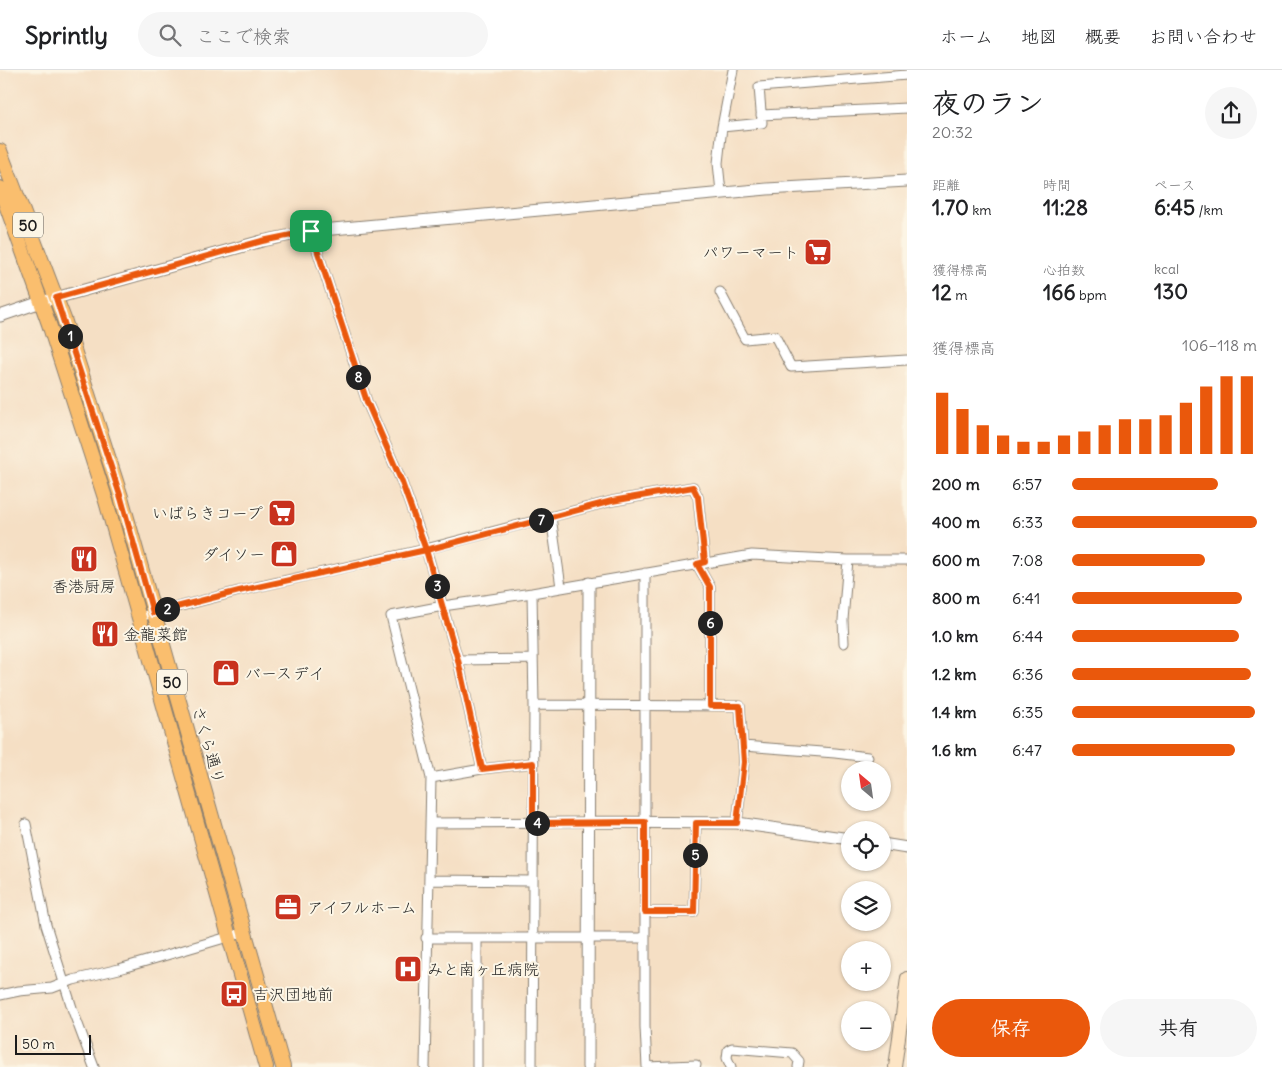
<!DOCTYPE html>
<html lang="ja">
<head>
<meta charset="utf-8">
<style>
	body { margin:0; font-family:Delius,"Klee One",sans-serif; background:#f6f6f6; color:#202124; height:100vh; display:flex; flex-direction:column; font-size:19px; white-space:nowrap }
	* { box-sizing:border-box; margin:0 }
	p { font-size:16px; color:#757577 }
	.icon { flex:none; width:28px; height:28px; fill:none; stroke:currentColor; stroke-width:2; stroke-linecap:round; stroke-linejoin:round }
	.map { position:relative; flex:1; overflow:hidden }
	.panel { display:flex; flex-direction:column; background:#fff; width:375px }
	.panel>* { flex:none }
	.needle { width:32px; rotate:331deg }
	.controls { position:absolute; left:841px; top:691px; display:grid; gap:10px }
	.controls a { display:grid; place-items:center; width:50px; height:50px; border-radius:50%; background:#fff; box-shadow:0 1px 4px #0004; font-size:25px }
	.scale { position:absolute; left:15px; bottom:12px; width:76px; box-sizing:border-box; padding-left:5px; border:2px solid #1c1c1c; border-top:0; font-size:14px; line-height:18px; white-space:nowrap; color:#1c1c1c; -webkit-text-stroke:4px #fcf5e5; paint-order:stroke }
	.pin { position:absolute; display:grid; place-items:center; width:42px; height:42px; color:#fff; margin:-21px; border-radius:10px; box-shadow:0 2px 8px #0006 }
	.km { position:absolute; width:25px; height:25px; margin:-12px; border-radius:50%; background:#222; color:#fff; font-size:14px; line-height:25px; text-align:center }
	.round { display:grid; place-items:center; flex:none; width:52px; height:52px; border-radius:26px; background:#f6f6f6 }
	.headline { display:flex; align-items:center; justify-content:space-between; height:85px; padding:0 25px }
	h1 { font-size:28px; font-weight:800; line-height:38px }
	.stats { display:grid; grid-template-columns:repeat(3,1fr); gap:8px; height:85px; padding:5px 25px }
	.stats div { display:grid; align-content:center }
	.stats b { font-size:21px; font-weight:800 }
	.stats small { font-size:14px; font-weight:400 }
	.stats p { font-size:14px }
	.chart { height:140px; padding:10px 25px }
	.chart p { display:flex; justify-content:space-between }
	.chart svg { width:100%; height:90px; margin-top:5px; stroke:#ea580c; stroke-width:6 }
	.cta { display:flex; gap:10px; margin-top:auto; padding:10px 25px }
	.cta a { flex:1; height:58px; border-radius:30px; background:#ea580c; color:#fff; font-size:20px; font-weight:800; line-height:58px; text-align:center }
	.cta a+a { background:#f6f6f6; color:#202124 }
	ul { padding:0 25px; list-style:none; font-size:16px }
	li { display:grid; grid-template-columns:80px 60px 1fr; align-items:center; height:38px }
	li i { height:12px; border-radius:6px; background:#ea580c }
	header { display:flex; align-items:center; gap:30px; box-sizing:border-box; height:70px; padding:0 25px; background:#fff; border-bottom:1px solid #e0e0e0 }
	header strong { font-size:24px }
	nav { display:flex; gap:28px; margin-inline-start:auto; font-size:18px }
	.search { width:350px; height:45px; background:#f6f6f6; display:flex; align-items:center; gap:12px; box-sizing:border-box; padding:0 18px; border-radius:28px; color:#757577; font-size:19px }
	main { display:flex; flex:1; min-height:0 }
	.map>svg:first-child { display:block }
</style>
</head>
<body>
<header>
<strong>Sprintly</strong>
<div class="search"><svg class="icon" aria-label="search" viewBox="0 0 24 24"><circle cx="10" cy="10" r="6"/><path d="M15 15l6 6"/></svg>ここで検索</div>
<nav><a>ホーム</a><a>地図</a><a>概要</a><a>お問い合わせ</a></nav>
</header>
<main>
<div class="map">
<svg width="907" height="997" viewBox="0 0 907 997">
	<rect width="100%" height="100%" fill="#fcf5e5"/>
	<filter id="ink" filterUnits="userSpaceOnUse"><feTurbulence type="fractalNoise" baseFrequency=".02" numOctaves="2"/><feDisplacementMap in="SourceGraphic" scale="10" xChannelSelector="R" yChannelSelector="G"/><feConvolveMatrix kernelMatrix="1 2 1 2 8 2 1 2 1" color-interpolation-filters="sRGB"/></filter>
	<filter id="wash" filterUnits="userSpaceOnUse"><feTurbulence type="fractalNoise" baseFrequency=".0096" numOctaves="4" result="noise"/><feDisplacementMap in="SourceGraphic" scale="20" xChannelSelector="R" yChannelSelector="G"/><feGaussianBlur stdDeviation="1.12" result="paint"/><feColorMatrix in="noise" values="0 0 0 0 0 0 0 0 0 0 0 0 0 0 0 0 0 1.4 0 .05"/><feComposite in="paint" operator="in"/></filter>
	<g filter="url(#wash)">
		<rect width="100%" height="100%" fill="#f5dfc4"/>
	</g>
	<g filter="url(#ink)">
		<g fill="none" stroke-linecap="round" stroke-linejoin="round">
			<defs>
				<path id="minor" d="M761 45 907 38
					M722 57 762 53 759 17 907 5
					M721 122 718 93 722 57 733 0
					M311 161 367 332 401 410 426 479 458 590 482 699
					M720 222 745 269 775 266 791 297 907 290
					M551 447 561 517
					M697 494 710 517V636
					M645 503V957L647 997
					M139 547 239 521 426 479 612 431 693 417 698 427 705 492
					M844 573 843 550 848 490
					M458 590 533 589
					M534 635 740 636 744 692 737 753
					M743 676 835 683 868 687
					M431 708 482 699 533 693
					M431 753 590 752
					M26 754 46 855 73 941 94 997
					M429 810 532 811
					M645 842H694L696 753
					M426 868H645
					M0 925 19 921 52 918 73 910 119 899 245 862
					M425 997 431 708 391 546 443 536 532 523 752 485 848 490H907
					M477 997V869
					M532 997 534 635 532 523
					M647 997 696 995
					M731 997 727 988 728 980 732 978 792 983 799 991 798 997"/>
				<path id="tertiary" d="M0 246 41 232 262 171 311 161 767 119 907 111
					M590 752 737 753 850 769
					M882 774 907 778
					M588 997 589 513"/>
				<path id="secondary" d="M895 997 907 908"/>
				<path id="primary" d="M0 81 64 249 121 427 283 997
					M0 118 49 254 106 431 266 997"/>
			</defs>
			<use href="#minor" stroke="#887e70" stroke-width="11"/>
			<use href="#tertiary" stroke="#887e70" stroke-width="13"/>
			<use href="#secondary" stroke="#887e70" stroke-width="14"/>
			<use href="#primary" stroke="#887e70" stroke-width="16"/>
			<use href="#minor" stroke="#fff" stroke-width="9"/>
			<use href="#tertiary" stroke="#fff" stroke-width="11"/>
			<use href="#secondary" stroke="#fde5c5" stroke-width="12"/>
			<use href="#primary" stroke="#fabe6e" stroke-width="14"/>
		</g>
	</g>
	<g fill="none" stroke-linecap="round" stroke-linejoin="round" filter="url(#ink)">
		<defs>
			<path id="route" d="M311 161 262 171 56 228 121 428 153 543 239 521 426 480 458 590 482 699 533 693V753L645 752V842H694L696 753H737L744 692 740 636H710V517L697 494 705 492 698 427 693 417 612 431 426 480 401 410 367 332 311 161"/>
		</defs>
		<use href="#route" stroke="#fff" stroke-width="10"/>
		<use href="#route" stroke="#ea580c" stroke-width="6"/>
	</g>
	<defs>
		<symbol id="supermarket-square" viewBox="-11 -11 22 22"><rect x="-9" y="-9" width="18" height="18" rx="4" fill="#c8321e" stroke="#fcf5e5"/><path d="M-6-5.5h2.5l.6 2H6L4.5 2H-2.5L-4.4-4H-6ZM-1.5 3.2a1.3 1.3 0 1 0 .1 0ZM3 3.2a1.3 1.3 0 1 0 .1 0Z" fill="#fff"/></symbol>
		<symbol id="shop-square" viewBox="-11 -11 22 22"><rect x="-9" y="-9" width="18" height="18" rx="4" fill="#c8321e" stroke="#fcf5e5"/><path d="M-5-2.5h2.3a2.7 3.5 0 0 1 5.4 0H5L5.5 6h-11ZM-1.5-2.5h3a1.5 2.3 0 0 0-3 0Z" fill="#fff"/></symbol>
		<symbol id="restaurant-square" viewBox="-11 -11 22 22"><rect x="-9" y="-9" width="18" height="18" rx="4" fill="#c8321e" stroke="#fcf5e5"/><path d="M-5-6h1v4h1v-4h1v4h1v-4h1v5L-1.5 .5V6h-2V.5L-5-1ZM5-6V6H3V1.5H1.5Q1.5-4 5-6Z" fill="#fff"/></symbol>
		<symbol id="office-square" viewBox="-11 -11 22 22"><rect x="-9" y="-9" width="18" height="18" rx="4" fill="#c8321e" stroke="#fcf5e5"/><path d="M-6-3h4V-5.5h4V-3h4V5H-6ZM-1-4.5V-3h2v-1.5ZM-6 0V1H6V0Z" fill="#fff"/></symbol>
		<symbol id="hospital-square" viewBox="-11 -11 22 22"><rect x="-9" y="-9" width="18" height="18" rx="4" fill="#c8321e" stroke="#fcf5e5"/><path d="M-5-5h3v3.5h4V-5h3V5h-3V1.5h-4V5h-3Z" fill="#fff"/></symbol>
		<symbol id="bus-square" viewBox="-11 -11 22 22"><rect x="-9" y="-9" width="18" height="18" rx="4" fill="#c8321e" stroke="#fcf5e5"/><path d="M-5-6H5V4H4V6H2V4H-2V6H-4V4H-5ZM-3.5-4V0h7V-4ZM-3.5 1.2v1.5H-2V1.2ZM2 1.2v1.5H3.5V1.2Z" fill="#fff"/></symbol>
	</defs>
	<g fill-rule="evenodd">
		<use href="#supermarket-square" x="802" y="166" width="32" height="32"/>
		<use href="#supermarket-square" x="266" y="427" width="32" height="32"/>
		<use href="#shop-square" x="268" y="468" width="32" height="32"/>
		<use href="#restaurant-square" x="68" y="473" width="32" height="32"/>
		<use href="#restaurant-square" x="89" y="548" width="32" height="32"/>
		<use href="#shop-square" x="210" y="587" width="32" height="32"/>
		<use href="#office-square" x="272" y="821" width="32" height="32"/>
		<use href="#hospital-square" x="392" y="883" width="32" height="32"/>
		<use href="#bus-square" x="218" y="908" width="32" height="32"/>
	</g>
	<g text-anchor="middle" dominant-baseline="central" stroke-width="4" stroke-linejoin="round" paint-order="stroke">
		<g fill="#fcf5e5" stroke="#5f5d58" stroke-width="1">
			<rect x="13" y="142.5" width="30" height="25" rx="4"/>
			<rect x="157" y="599.5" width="30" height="25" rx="4"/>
		</g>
		<g font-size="15" font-weight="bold" fill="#1c1c1c">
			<text x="28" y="155">50</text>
			<text x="172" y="612">50</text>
		</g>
		<g font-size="16" fill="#1c1c1c" stroke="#fcf5e5" text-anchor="start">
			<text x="799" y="182" text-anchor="end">パワーマート</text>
			<text x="263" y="443" text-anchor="end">いばらきコープ</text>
			<text x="265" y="484" text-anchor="end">ダイソー</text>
			<text x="84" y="516" text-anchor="middle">香港厨房</text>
			<text x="124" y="564">金龍菜館</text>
			<text x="245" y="603">バースデイ</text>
			<text x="307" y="837">アイフルホーム</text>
			<text x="427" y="899">みと南ヶ丘病院</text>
			<text x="253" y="924">吉沢団地前</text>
		</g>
		<g font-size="16" fill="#1c1c1c" stroke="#fcf5e5">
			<text transform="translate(209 675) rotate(74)">さくら通り</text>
		</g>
	</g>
</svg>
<div class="controls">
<a><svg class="needle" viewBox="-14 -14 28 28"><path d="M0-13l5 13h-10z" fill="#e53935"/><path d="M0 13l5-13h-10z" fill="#757577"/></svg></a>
<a><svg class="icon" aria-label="locate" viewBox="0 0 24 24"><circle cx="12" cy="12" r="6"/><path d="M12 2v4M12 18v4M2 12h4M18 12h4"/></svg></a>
<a><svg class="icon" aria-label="layers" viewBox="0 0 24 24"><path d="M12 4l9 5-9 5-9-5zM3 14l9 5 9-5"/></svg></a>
<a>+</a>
<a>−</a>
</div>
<div class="scale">50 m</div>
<div class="pin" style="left:311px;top:161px;background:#1e9e55"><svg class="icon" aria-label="arrive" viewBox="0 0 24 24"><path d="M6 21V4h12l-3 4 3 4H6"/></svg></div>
<b class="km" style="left:70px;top:266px">1</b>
<b class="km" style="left:167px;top:539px">2</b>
<b class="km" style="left:437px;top:516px">3</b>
<b class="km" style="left:537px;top:753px">4</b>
<b class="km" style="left:695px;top:785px">5</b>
<b class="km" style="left:710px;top:553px">6</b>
<b class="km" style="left:541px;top:450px">7</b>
<b class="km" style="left:358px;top:307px">8</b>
</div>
<section class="panel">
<div class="headline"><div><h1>夜のラン</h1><p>20:32</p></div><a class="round"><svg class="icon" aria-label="share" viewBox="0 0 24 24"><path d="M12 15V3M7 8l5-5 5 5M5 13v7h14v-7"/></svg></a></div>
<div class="stats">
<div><p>距離</p><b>1.70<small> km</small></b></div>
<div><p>時間</p><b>11:28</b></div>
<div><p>ペース</p><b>6:45<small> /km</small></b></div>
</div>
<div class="stats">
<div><p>獲得標高</p><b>12<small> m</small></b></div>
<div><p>心拍数</p><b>166<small> bpm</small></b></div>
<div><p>kcal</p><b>130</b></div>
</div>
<div class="chart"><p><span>獲得標高</span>106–118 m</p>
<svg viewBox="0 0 160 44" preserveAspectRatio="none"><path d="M5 44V14M15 44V22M25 44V30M35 44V35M45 44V38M55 44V38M65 44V35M75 44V33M85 44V30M95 44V27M105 44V27M115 44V25M125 44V19M135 44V11M145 44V6M155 44V6"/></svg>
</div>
<ul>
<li><b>200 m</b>6:57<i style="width:79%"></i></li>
<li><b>400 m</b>6:33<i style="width:100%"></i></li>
<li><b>600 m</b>7:08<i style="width:72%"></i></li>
<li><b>800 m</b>6:41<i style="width:92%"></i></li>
<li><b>1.0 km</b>6:44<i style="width:90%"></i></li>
<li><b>1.2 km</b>6:36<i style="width:97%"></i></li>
<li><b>1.4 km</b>6:35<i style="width:99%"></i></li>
<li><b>1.6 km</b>6:47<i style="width:88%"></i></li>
</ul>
<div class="cta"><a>保存</a><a>共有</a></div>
</section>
</main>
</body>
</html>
